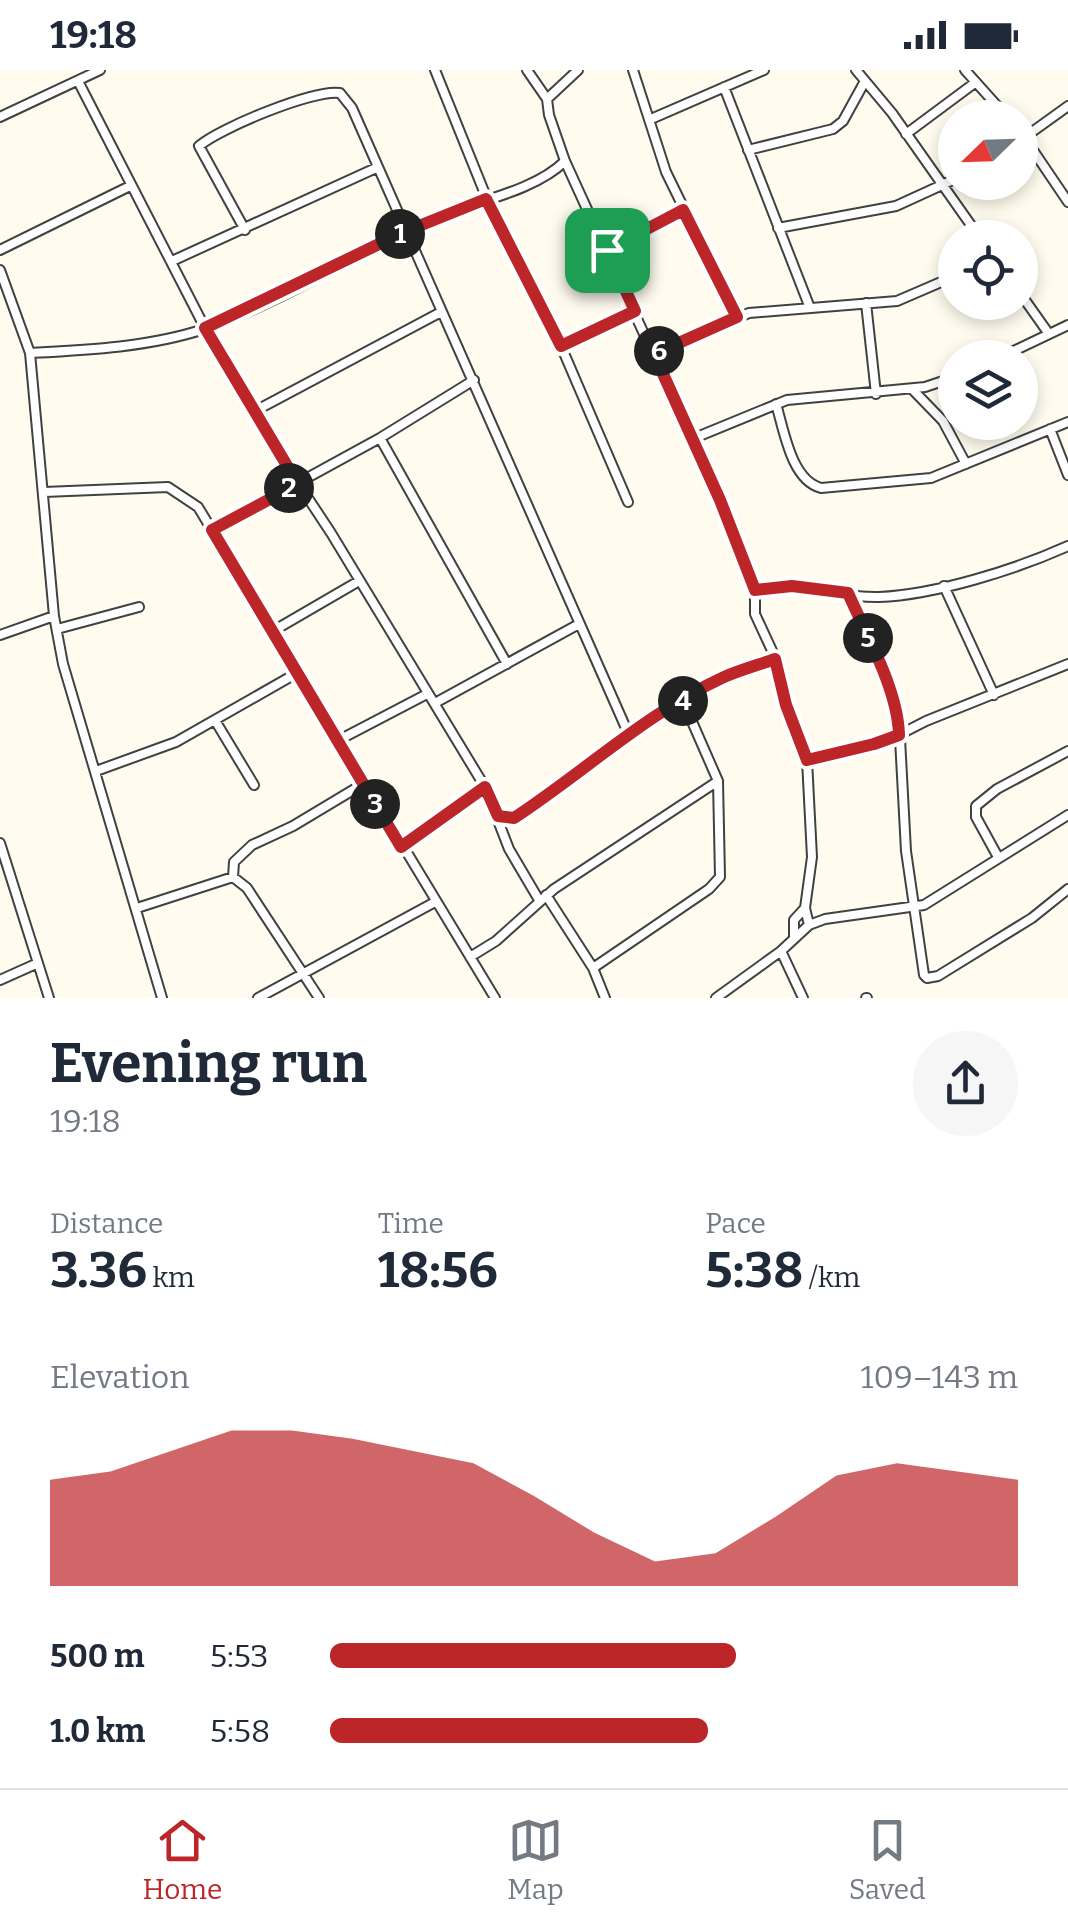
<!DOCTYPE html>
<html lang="en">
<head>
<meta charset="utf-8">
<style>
	body { margin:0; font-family:Bitter,serif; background:#f6f6f7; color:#1f2937; height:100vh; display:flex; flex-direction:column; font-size:38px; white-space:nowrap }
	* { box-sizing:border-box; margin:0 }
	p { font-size:32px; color:#747a83 }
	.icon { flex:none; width:55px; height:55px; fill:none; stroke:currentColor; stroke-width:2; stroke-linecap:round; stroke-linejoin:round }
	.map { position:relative; height:928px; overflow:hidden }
	.details { display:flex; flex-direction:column; background:#fff; flex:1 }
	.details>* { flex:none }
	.needle { width:65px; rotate:247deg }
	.tools { position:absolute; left:938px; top:30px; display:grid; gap:20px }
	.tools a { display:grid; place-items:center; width:100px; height:100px; border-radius:50%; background:#fff; box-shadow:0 5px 15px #0003; font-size:50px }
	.pin { position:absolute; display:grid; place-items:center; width:85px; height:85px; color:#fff; margin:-42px; border-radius:20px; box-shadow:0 5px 15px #0006 }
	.km { position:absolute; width:50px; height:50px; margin:-25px; border-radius:50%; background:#222; color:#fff; font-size:28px; line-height:50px; text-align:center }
	.round { display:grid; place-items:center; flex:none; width:105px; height:105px; border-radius:52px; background:#f6f6f7 }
	.overview { display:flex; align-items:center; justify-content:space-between; height:170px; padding:0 50px }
	h1 { font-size:55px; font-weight:700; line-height:75px }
	.figures { display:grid; grid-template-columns:repeat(3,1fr); gap:15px; height:170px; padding:10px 50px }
	.figures div { display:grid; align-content:center }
	.figures b { font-size:50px; font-weight:700 }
	.figures small { font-size:28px; font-weight:400 }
	.figures p { font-size:28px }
	.chart { height:280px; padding:20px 50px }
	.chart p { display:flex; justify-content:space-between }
	.chart svg { width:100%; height:180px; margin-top:10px; fill:#bd2629; opacity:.7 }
	ul { padding:0 50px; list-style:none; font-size:32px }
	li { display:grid; grid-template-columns:160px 120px 1fr; align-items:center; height:75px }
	li i { height:25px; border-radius:12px; background:#bd2629 }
	.status { display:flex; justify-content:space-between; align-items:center; height:70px; padding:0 50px; background:#fff; direction:ltr }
	.status svg { height:28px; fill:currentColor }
	.menu { display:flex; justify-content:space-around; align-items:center; height:140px; border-top:2px solid #e0e1e3; background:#fff; font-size:28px; color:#747a83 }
	.menu a { display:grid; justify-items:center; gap:5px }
	.menu .active { color:#bd2629 }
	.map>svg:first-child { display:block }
</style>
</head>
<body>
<div class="status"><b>19:18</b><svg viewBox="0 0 49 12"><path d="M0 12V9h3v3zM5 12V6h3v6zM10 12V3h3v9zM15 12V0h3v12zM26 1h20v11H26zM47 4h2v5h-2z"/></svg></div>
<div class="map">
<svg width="1068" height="928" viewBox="0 0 1068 928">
	<rect width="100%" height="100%" fill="#fffcef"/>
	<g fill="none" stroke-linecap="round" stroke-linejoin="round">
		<defs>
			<path id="minor" d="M435 0 487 129 561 276 628 432
				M527 0 547 29
				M578 0 547 29 549 45 565 91 723 437 755 520V544L774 585 786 635 807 690 889 670 926 651 1068 594
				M633 0 666 102 737 247
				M856 0 892 43 980 168
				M965 0 1008 48
				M78 11 205 258 277 381 331 463 485 717 509 779 539 830
				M724 17 810 238
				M0 47 100 0
				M651 49 764 0
				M1020 61 1068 132
				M906 64 976 12
				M1025 67 1068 36
				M748 80 833 59 843 51 865 11
				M778 158 896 136 955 109
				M245 160 199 76C220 58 314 19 340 23L352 38 629 665
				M0 180 130 116
				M607 180 683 140
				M172 191 376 98
				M0 200 30 283 54 546 63 594 162 928
				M1020 223 1049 264
				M866 233 876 324
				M561 276 635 241
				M30 283C87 280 150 277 204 259 284 232 356 183 432 149 472 132 534 122 565 91
				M654 283 749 243 897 231 955 206
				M999 288 1068 255
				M912 319 943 351 966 394
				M776 334C784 360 791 410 821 418L931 408 1068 352
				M255 341 441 242
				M1050 359 1068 405
				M380 368 507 594
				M692 369 787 330 925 317 955 307
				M44 422 168 417 198 437 495 928
				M212 460 380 368 474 310
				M944 516 994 625
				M755 520C801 512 836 528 879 527 935 525 1017 499 1068 476
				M848 523 899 650 906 781 924 905 927 908 938 906 1032 848 1068 819
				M57 559 139 537
				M273 561 359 511
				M0 565 54 546
				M435 633 579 554
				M216 652 254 715
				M337 671 427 624
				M807 690 812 787 805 838 809 855
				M96 701 176 672 297 603
				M498 746 514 748 629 665 705 618 775 589
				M0 773 49 928
				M401 777 485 717
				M998 787 976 747V736L997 719 1068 681
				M233 807 234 792 252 775 293 756 363 714
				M546 825 593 898 605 928
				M137 838 233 807 247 818 319 928
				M794 866V850L805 838
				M781 881 803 928
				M470 887 496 871 554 819 718 711 683 631
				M593 898 709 819 720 807 718 711
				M0 910 38 893
				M258 928 435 832
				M716 928 781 881 809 855 825 849 924 835 1068 745
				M866 928H867"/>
		</defs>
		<use href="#minor" stroke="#414141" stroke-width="12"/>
		<use href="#minor" stroke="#fff" stroke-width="8"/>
	</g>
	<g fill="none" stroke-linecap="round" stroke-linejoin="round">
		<defs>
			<path id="route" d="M486 129 561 276 635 241 607 180 683 140 737 247 654 284 720 430 755 520 792 516 848 523C866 564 898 620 899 665L874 674 807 690 786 635 775 589C758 595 740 600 724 607 648 642 584 702 514 748L498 746 485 717 401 777 212 460 298 414 205 258 404 162Z"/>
		</defs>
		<use href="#route" stroke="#fff" stroke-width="20"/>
		<use href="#route" stroke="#bd2629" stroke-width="12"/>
	</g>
</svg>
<div class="tools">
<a><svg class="needle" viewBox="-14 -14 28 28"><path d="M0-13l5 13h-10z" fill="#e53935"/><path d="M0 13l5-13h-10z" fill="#747a83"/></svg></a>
<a><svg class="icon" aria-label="locate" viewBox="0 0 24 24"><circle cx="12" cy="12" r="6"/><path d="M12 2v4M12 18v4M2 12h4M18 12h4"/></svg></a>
<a><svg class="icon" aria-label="layers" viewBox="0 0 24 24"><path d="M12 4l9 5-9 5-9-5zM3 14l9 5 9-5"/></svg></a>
</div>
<div class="pin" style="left:607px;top:180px;background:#1e9e55"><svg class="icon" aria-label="arrive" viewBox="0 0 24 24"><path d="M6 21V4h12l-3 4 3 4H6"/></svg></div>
<b class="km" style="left:400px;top:164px">1</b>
<b class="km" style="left:289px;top:418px">2</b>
<b class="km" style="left:375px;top:734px">3</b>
<b class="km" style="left:683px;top:631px">4</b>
<b class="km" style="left:868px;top:568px">5</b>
<b class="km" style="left:659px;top:281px">6</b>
</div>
<section class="details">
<div class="overview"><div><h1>Evening run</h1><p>19:18</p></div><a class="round"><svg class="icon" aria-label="share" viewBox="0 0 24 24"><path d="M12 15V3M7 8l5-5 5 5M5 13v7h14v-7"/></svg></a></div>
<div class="figures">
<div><p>Distance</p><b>3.36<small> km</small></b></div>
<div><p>Time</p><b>18:56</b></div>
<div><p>Pace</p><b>5:38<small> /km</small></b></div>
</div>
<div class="chart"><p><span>Elevation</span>109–143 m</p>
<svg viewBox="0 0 160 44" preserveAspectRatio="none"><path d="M0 44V18L10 16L20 11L30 6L40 6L50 8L60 11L70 14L80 22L90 31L100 38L110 36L120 27L130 17L140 14L150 16L160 18V44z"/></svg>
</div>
<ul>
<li><b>500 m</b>5:53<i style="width:59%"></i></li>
<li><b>1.0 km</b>5:58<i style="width:55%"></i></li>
</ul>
</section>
<nav class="menu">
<a class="active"><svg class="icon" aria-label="home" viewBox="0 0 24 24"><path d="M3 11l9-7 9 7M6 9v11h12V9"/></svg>Home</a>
<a><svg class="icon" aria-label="map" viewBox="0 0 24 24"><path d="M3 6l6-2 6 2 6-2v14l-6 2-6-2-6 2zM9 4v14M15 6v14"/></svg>Map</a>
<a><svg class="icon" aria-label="saved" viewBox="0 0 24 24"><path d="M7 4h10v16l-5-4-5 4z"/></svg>Saved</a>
</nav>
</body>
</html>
